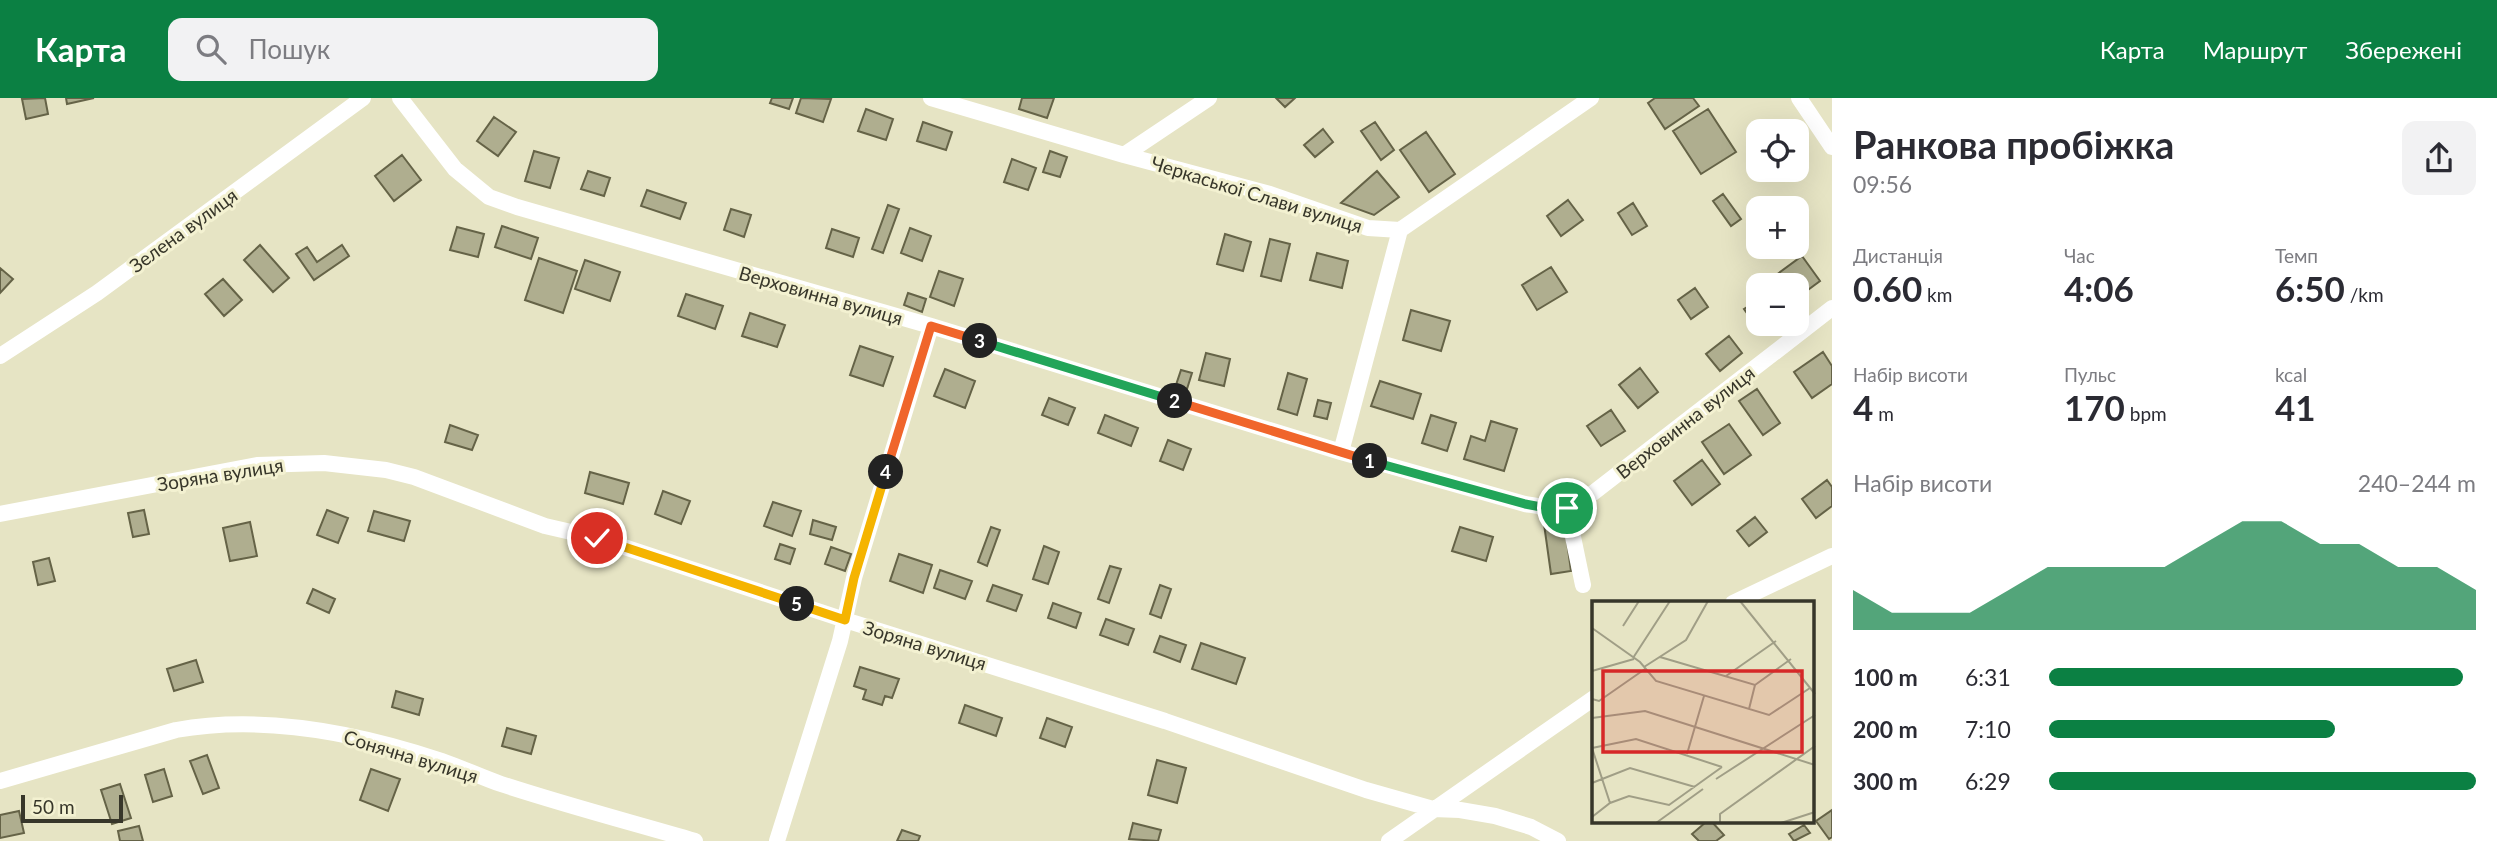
<!DOCTYPE html>
<html lang="uk">
<head>
<meta charset="utf-8">
<style>
	body { margin:0; font-family:Lato,sans-serif; background:#f2f2f3; color:#2b2b33; height:100vh; display:flex; flex-direction:column; font-size:26px; white-space:nowrap }
	* { box-sizing:border-box; margin:0 }
	p { font-size:23px; color:#7c7c81 }
	.icon { flex:none; width:38px; height:38px; fill:none; stroke:currentColor; stroke-width:2; stroke-linecap:round; stroke-linejoin:round }
	.map { position:relative; flex:1; overflow:hidden }
	.side { display:flex; flex-direction:column; background:#fff; width:665px }
	.side>* { flex:none }
	.controls { position:absolute; left:1746px; top:21px; display:grid; gap:14px }
	.controls a { display:grid; place-items:center; width:63px; height:63px; border-radius:14px; background:#fff; box-shadow:0 7px 28px #0002; font-size:35px }
	.scale { position:absolute; left:21px; bottom:18px; width:102px; box-sizing:border-box; padding-left:7px; border:4px solid #37362a; border-top:0; font-size:19px; line-height:24px; white-space:nowrap; color:#37362a; -webkit-text-stroke:5px #f3f1d1; paint-order:stroke }
	.pin { position:absolute; display:grid; place-items:center; width:60px; height:60px; color:#fff; margin:-30px; border:4px solid #fff; border-radius:50%; box-shadow:0 2px 7px #0007 }
	.km { position:absolute; width:35px; height:35px; margin:-18px; border-radius:50%; background:#222; color:#fff; font-size:19px; line-height:35px; text-align:center }
	.round { display:grid; place-items:center; flex:none; width:74px; height:74px; border-radius:14px; background:#f2f2f3 }
	.head { display:flex; align-items:center; justify-content:space-between; height:119px; padding:0 21px }
	h1 { font-size:38px; font-weight:700; line-height:52px }
	.figures { display:grid; grid-template-columns:repeat(3,1fr); gap:10px; height:119px; padding:7px 21px }
	.figures div { display:grid; align-content:center }
	.figures b { font-size:35px; font-weight:700 }
	.figures small { font-size:19px; font-weight:400 }
	.figures p { font-size:19px }
	.chart { height:196px; padding:14px 21px }
	.chart p { display:flex; justify-content:space-between }
	.chart svg { width:100%; height:126px; margin-top:7px; fill:#0b8043; opacity:.7 }
	ul { padding:0 21px; list-style:none; font-size:23px }
	li { display:grid; grid-template-columns:112px 84px 1fr; align-items:center; height:52px }
	li i { height:18px; border-radius:9px; background:#0b8043 }
	header { display:flex; align-items:center; gap:42px; box-sizing:border-box; height:98px; padding:0 35px; background:#0b8043; color:#fff }
	header strong { font-size:33px }
	nav { display:flex; gap:38px; margin-inline-start:auto; font-size:24px }
	.search { width:490px; height:63px; background:#f2f2f3; display:flex; align-items:center; gap:18px; box-sizing:border-box; padding:0 24px; border-radius:14px; color:#7c7c81; font-size:26px }
	main { display:flex; flex:1; min-height:0 }
	.map>svg:first-child { display:block }
</style>
</head>
<body>
<header>
<strong>Карта</strong>
<div class="search"><svg class="icon" aria-label="search" viewBox="0 0 24 24"><circle cx="10" cy="10" r="6"/><path d="M15 15l6 6"/></svg>Пошук</div>
<nav><a>Карта</a><a>Маршрут</a><a>Збережені</a></nav>
</header>
<main>
<div class="map">
<svg width="1832" height="743" viewBox="0 0 1832 743">
	<rect width="100%" height="100%" fill="#e6e4c4"/>
	<path fill="#afae8f" stroke="#656347" stroke-width="2" d="M45 0 48 16 26 21 22 1Z
		M66 0H94L67 6Z
		M772 0H793L789 11 770 5Z
		M801 0 831 1 823 24 796 15Z
		M1022 0H1054L1047 20 1019 11Z
		M1276 0H1295L1285 9Z
		M1655 0H1693L1699 8 1665 31 1648 5Z
		M866 11 893 21 886 42 858 33Z
		M1708 11 1736 54 1701 76 1673 33Z
		M494 19 516 34 498 58 477 43Z
		M923 24 952 34 946 52 917 43Z
		M1375 24 1394 52 1381 62 1361 33Z
		M1323 31 1333 44 1315 59 1304 47Z
		M1426 34 1455 76 1429 94 1400 52Z
		M534 53 559 60 550 90 525 83Z
		M1050 53 1067 59 1060 79 1043 74Z
		M402 57 421 82 394 103 375 78Z
		M1012 61 1036 70 1028 92 1004 84Z
		M588 73 610 80 604 98 581 91Z
		M1377 73 1399 99 1374 117 1341 105Z
		M647 92 686 105 680 121 641 108Z
		M1723 96 1741 121 1731 128 1713 103Z
		M1568 102 1583 122 1561 138 1547 118Z
		M1633 105 1647 128 1632 137 1618 115Z
		M888 107 899 111 883 155 872 151Z
		M731 111 751 117 744 139 724 132Z
		M502 128 538 140 531 161 495 149Z
		M457 129 484 136 478 159 450 152Z
		M910 130 931 138 922 163 901 155Z
		M832 131 859 140 853 159 826 150Z
		M1225 136 1251 144 1243 173 1217 166Z
		M1270 141 1290 146 1281 183 1261 178Z
		M260 147 289 180 273 194 244 162Z
		M342 147 349 158 314 182 296 156 307 149 317 164Z
		M1317 155 1348 163 1342 190 1310 182Z
		M1802 158 1820 183 1797 200V187H1778L1772 180Z
		M539 160 577 173 563 215 525 202Z
		M585 162 620 174 610 203 575 191Z
		M1551 169 1567 194 1537 212 1522 187Z
		M0 170 13 181 0 195Z
		M939 173 963 181 954 208 930 199Z
		M223 181 242 202 224 218 205 196Z
		M1762 184 1764 187H1759V226L1756 228 1744 211 1755 204 1748 194Z
		M1695 190 1708 209 1691 221 1678 202Z
		M908 195 926 201 922 214 904 207Z
		M686 196 723 208 715 231 678 218Z
		M1411 212 1450 223 1441 253 1403 242Z
		M750 215 785 227 777 249 742 238Z
		M1729 238 1742 255 1720 273 1706 256Z
		M860 248 893 259 883 288 850 277Z
		M1823 254 1832 268V286L1812 300 1794 274Z
		M1206 255 1230 261 1224 288 1199 282Z
		M1640 270 1658 294 1638 310 1619 287Z
		M945 271 975 283 965 310 934 298Z
		M1181 272 1192 275 1187 291 1176 287Z
		M1288 275 1307 281 1297 317 1278 311Z
		M1380 283 1421 296 1413 321 1371 308Z
		M1757 291 1780 325 1763 337 1739 303Z
		M1049 300 1075 310 1068 327 1042 317Z
		M1318 302 1331 305 1327 321 1314 318Z
		M1611 312 1625 333 1601 348 1587 328Z
		M1105 317 1138 330 1131 348 1098 335Z
		M1431 317 1456 325 1447 353 1422 345Z
		M1491 323 1517 331 1504 373 1464 361 1471 338 1485 343Z
		M1729 326 1751 357 1724 376 1702 344Z
		M450 327 478 337 472 352 445 344Z
		M1168 342 1191 351 1183 372 1160 363Z
		M1702 362 1720 386 1692 407 1674 383Z
		M590 374 629 385 623 406 585 395Z
		M1827 382 1832 389V408L1816 420 1802 401Z
		M663 393 690 403 681 426 655 416Z
		M773 404 801 413 792 438 764 428Z
		M144 412 149 436 133 439 128 415Z
		M327 412 348 420 338 445 317 437Z
		M374 413 410 423 404 443 368 433Z
		M1755 419 1767 434 1749 448 1737 433Z
		M813 422 836 429 832 442 810 436Z
		M1562 423 1564 437 1566 436 1571 473 1551 476 1544 426Z
		M250 424 257 458 230 463 223 430Z
		M991 429 1000 432 987 468 978 464Z
		M1460 429 1493 439 1486 463 1452 453Z
		M780 446 795 451 790 466 775 461Z
		M1044 448 1059 454 1048 486 1033 481Z
		M831 449 851 456 845 473 825 466Z
		M899 456 932 467 923 495 890 483Z
		M49 460 55 483 38 487 33 464Z
		M1110 468 1121 471 1109 505 1098 501Z
		M940 472 972 483 965 501 934 490Z
		M993 487 1022 497 1016 513 987 503Z
		M1160 487 1171 491 1161 520 1150 516Z
		M313 491 335 501 329 515 307 505Z
		M1053 505 1081 515 1076 530 1048 520Z
		M1106 521 1134 531 1128 547 1100 537Z
		M1160 538 1186 547 1180 564 1154 554Z
		M1201 545 1245 560 1236 586 1192 571Z
		M196 562 203 584 174 593 167 571Z
		M860 569 899 581 892 600 885 598 882 607 863 601 866 592 854 588Z
		M396 593 423 601 419 617 392 609Z
		M965 607 1002 620 996 638 959 625Z
		M1047 620 1072 629 1065 649 1040 640Z
		M507 630 536 638 531 656 502 648Z
		M207 657 219 690 203 696 190 663Z
		M1157 662 1186 670 1177 705 1148 697Z
		M164 671 172 698 153 704 145 677Z
		M371 671 400 681 388 713 360 702Z
		M120 686 131 720 112 726 101 692Z
		M1832 712V739L1829 741 1816 723Z
		M19 713 24 735 0 740V717Z
		M1706 724H1712L1724 737 1716 743H1699L1692 736Z
		M1133 725 1161 732 1158 743 1129 741Z
		M1804 727 1810 735 1794 743 1789 736Z
		M139 728 143 743H120L118 733Z
		M902 732 920 738 918 743H897Z"/>
	<g fill="none" stroke-linecap="round" stroke-linejoin="round">
		<path stroke="#fff" stroke-width="16" d="M400 0 455 71 489 99 517 109 931 228 1341 354 1525 406C1560 412 1563 414 1593 395L1832 210
			M931 0 1124 57 1270 96 1368 130 1400 132 1591 0
			M1799 0 1832 49
			M1124 57 1209 0
			M0 258 97 195 363 0
			M1341 354 1400 132
			M1567 410 1583 487
			M0 416 257 367 324 365 386 372 414 379 545 428 597 440 845 522 1165 623 1366 692 1433 711 1460 712 1495 718 1531 729 1558 743
			M1733 505 1832 458
			M0 683 176 632C265 616 358 635 442 663 462 670 481 679 501 686 565 707 630 724 695 743
			M777 743 840 543 854 480 931 228
			M1389 743 1594 600"/>
	</g>
	<g fill="none" stroke-linecap="round" stroke-linejoin="round">
		<defs>
			<path id="split-1" d="M1370 363 1525 406 1552 411 1567 410"/>
			<path id="split-2" d="M1175 303 1370 363"/>
			<path id="split-3" d="M980 243 1175 303"/>
			<path id="split-4" d="M886 374 931 228 980 243"/>
			<path id="split-5" d="M797 506 845 522 854 480 886 374"/>
			<path id="split-6" d="M597 440 797 506"/>
		</defs>
		<use href="#split-1" stroke="#fff" stroke-width="14"/>
		<use href="#split-2" stroke="#fff" stroke-width="14"/>
		<use href="#split-3" stroke="#fff" stroke-width="14"/>
		<use href="#split-4" stroke="#fff" stroke-width="14"/>
		<use href="#split-5" stroke="#fff" stroke-width="14"/>
		<use href="#split-6" stroke="#fff" stroke-width="14"/>
		<use href="#split-1" stroke="#22a559" stroke-width="9"/>
		<use href="#split-2" stroke="#f0652b" stroke-width="9"/>
		<use href="#split-3" stroke="#22a559" stroke-width="9"/>
		<use href="#split-4" stroke="#f0652b" stroke-width="9"/>
		<use href="#split-5" stroke="#f5b400" stroke-width="9"/>
		<use href="#split-6" stroke="#f5b400" stroke-width="9"/>
	</g>
	<g text-anchor="middle" dominant-baseline="central" stroke-width="6" stroke-linejoin="round" paint-order="stroke">
		<g font-size="19" fill="#37362a" stroke="#f3f1d1">
			<text transform="translate(1257 96) rotate(17)">Черкаської Слави вулиця</text>
			<text transform="translate(183 132) rotate(-36)">Зелена вулиця</text>
			<text transform="translate(821 197) rotate(16)">Верховинна вулиця</text>
			<text transform="translate(1685 324) rotate(-38)">Верховинна вулиця</text>
			<text transform="translate(220 376) rotate(-9)">Зоряна вулиця</text>
			<text transform="translate(925 547) rotate(17)">Зоряна вулиця</text>
			<text transform="translate(411 658) rotate(17)">Сонячна вулиця</text>
		</g>
	</g>
	<g transform="translate(1592 503)">
		<rect width="222" height="222" fill="#e6e4c4"/>
		<path fill="none" stroke="#a09e86" stroke-width="2" d="M148 0 223 93M31 25 47 0M0 27 48 61 64 80 177 114 218 87M68 56 163 84 199 58M41 57 78 0M52 66 94 39 116 0M0 70 42 58M134 75 184 40M0 98 7 100 53 68M157 108 163 84M0 117 53 110 223 164M0 147 44 138 130 166M0 147 18 202M95 153 112 95M124 178 223 114M0 182 38 167 103 186M0 216 18 202 37 195 77 204 130 166M64 222 111 188M128 222V213L223 145M189 222 223 211"/>
		<path fill="#d62828" fill-opacity="0.15" stroke="#d62828" stroke-width="3.5" d="M11 70H210V151H11Z"/>
		<rect width="222" height="222" fill="none" stroke="#37362a" stroke-width="3.5"/>
	</g>
</svg>
<div class="controls">
<a><svg class="icon" aria-label="locate" viewBox="0 0 24 24"><circle cx="12" cy="12" r="6"/><path d="M12 2v4M12 18v4M2 12h4M18 12h4"/></svg></a>
<a>+</a>
<a>−</a>
</div>
<div class="scale">50 m</div>
<div class="pin" style="left:1567px;top:410px;background:#1e9e55"><svg class="icon" aria-label="arrive" viewBox="0 0 24 24"><path d="M6 21V4h12l-3 4 3 4H6"/></svg></div>
<div class="pin" style="left:597px;top:440px;background:#d93025"><svg class="icon" aria-label="check" viewBox="0 0 24 24"><path d="M5 12l5 5 9-10"/></svg></div>
<b class="km" style="left:1370px;top:363px">1</b>
<b class="km" style="left:1175px;top:303px">2</b>
<b class="km" style="left:980px;top:243px">3</b>
<b class="km" style="left:886px;top:374px">4</b>
<b class="km" style="left:797px;top:506px">5</b>
</div>
<section class="side">
<div class="head"><div><h1>Ранкова пробіжка</h1><p>09:56</p></div><a class="round"><svg class="icon" aria-label="share" viewBox="0 0 24 24"><path d="M12 15V3M7 8l5-5 5 5M5 13v7h14v-7"/></svg></a></div>
<div class="figures">
<div><p>Дистанція</p><b>0.60<small> km</small></b></div>
<div><p>Час</p><b>4:06</b></div>
<div><p>Темп</p><b>6:50<small> /km</small></b></div>
</div>
<div class="figures">
<div><p>Набір висоти</p><b>4<small> m</small></b></div>
<div><p>Пульс</p><b>170<small> bpm</small></b></div>
<div><p>kcal</p><b>41</b></div>
</div>
<div class="chart"><p><span>Набір висоти</span>240–244 m</p>
<svg viewBox="0 0 160 44" preserveAspectRatio="none"><path d="M0 44V30L10 38L20 38L30 38L40 30L50 22L60 22L70 22L80 22L90 14L100 6L110 6L120 14L130 14L140 22L150 22L160 30V44z"/></svg>
</div>
<ul>
<li><b>100 m</b>6:31<i style="width:97%"></i></li>
<li><b>200 m</b>7:10<i style="width:67%"></i></li>
<li><b>300 m</b>6:29<i style="width:100%"></i></li>
</ul>
</section>
</main>
</body>
</html>
